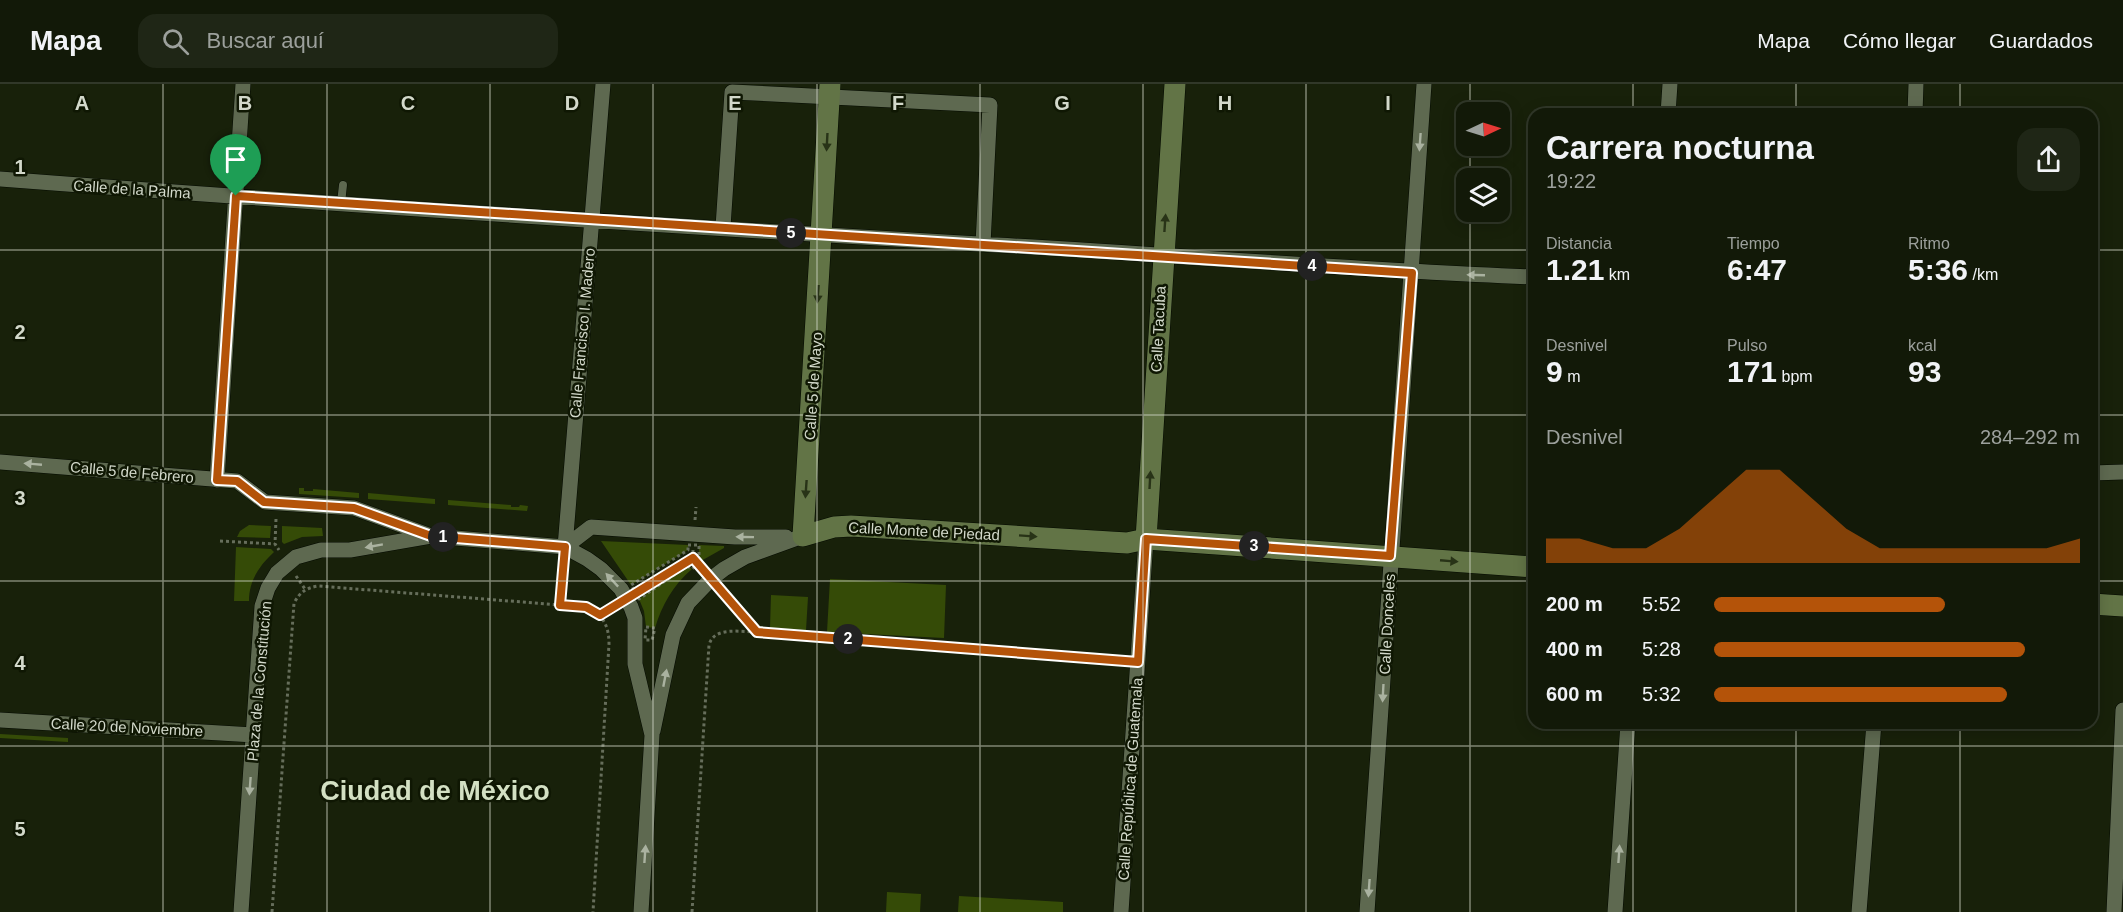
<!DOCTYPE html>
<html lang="es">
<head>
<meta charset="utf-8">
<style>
	body { margin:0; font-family:Helvetica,sans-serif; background:#1f2616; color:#f1f3f6; height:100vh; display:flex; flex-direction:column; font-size:22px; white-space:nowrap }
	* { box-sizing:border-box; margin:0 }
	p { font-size:20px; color:#9ca09c }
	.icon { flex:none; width:33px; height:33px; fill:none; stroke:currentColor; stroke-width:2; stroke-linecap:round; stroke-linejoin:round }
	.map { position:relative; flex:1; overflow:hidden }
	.drawer { position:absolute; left:1528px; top:24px; width:570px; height:621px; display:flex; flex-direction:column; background:#121908; border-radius:18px; box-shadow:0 3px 15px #0003,0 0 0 2px #313829 }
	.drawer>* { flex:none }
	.needle { width:39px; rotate:86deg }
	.fabs { position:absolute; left:1456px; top:18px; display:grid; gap:12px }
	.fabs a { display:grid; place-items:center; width:54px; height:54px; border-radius:12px; background:#121908; box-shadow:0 3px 15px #0003,0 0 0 2px #313829; font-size:30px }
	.pin { position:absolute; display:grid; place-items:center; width:51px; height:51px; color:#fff; margin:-62px -26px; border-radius:50% 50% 50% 0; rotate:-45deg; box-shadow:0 0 6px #0007 }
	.pin .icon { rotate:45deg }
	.km { position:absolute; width:30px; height:30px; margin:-15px; border-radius:50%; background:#222; color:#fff; font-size:16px; line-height:30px; text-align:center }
	.round { display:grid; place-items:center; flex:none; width:63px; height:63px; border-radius:18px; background:#1f2616 }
	.headline { display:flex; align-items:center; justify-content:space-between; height:102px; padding:0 18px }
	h1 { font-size:33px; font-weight:700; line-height:45px }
	.figures { display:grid; grid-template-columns:repeat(3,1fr); gap:9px; height:102px; padding:6px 18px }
	.figures div { display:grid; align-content:center }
	.figures b { font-size:30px; font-weight:700 }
	.figures small { font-size:16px; font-weight:400 }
	.figures p { font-size:16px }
	.chart { height:168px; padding:12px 18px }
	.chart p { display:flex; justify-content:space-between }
	.chart svg { width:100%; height:108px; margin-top:6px; fill:#b45309; opacity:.7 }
	ul { padding:0 18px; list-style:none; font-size:20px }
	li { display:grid; grid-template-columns:96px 72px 1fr; align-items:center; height:45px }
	li i { height:15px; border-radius:8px; background:#b45309 }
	header { display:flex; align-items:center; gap:36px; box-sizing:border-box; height:84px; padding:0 30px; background:#121908; border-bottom:2px solid #313829 }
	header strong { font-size:28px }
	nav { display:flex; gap:33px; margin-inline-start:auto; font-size:21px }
	.search { width:420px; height:54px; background:#1f2616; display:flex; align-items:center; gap:15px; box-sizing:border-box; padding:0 21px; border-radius:18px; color:#9ca09c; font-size:22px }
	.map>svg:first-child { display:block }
</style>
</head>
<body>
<header>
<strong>Mapa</strong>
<div class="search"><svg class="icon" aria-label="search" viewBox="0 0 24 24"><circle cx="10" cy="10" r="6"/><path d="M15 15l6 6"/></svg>Buscar aquí</div>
<nav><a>Mapa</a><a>Cómo llegar</a><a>Guardados</a></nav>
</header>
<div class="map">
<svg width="2123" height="828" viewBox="0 0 2123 828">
	<rect width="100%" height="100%" fill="#18210a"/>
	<path fill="#354b07" d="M299 404H304V407H313V405L359 409V414L299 410Z
		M368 409 435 415V420L368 415Z
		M448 416 511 421V423H519L520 421 528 422 527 427 448 421Z
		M249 441 271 442 270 454 237 453 240 447Z
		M282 442 322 444 323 452 302 453 284 460 282 458Z
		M601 457 688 461V466L631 501Z
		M699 461 724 462V464L701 477 699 473Z
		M236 463 271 465 274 468C260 481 249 496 249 517H234Z
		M687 482 692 485C673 501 662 521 655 544L646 543 644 527 639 515Z
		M830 495 946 501 944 554 827 548Z
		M771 511 808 513 806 546 770 544Z
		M0 650 68 654V658L0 654Z
		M887 808 921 810 920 828H886Z
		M959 812 1063 818V828H958Z"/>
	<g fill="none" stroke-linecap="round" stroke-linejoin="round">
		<defs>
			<path id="lane" d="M341 119 343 101"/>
			<path id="street" d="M1668 30 1670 0
				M1915 30 1916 0
				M0 95C326 120 653 141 979 160 1164 170 1349 186 1534 193
				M723 143 732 8 990 21 983 160
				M0 378 237 397 265 418 354 424 431 452
				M2092 389 2123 388
				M217 396 243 0
				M565 463 603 0
				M565 463 591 443 735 453H786
				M0 636 254 651
				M653 647 673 551 688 519 711 495 724 485 745 473 803 452
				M241 828 262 522 268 504 277 489 296 473 321 466H350L431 452 565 463 587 475 601 485 621 505 631 523 635 534V580L652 651 641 828
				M1121 828 1146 455
				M1367 828 1424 0
				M1615 828 1628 639
				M1859 828 1874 639
				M2114 828 2123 626"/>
			<path id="secondary" d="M830 0 803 452 834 443 851 442 1127 459 1146 455 1534 483
				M1146 455 1175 0
				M2092 520 2123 522"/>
		</defs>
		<use href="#lane" stroke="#040a00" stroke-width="9"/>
		<use href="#street" stroke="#040a00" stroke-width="16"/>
		<use href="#secondary" stroke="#040a00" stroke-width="22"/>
		<path stroke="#666e5b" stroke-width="3" stroke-dasharray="3 3" stroke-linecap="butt" d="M276 435 275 460 279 466
			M695 436 696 423
			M220 457 275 460
			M688 461H699V473L701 477 692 485 687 482 639 515 631 501 688 466Z
			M693 466V474L699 481
			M296 492 305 505
			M721 507 757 548
			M638 508 693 474
			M560 521 564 480
			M600 531 615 522
			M646 543 655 544 652 556H645Z
			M272 828 294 519C300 508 306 504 318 502L586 523C603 530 609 542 609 560L593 828
			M692 828 709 561C714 542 741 548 757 548L1122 576"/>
		<use href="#lane" stroke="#5e6950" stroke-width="8"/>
		<use href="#street" stroke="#5e6950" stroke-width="15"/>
		<use href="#secondary" stroke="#627446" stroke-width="21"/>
	</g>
	<defs><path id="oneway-solid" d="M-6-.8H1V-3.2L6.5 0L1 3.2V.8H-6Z" transform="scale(1.5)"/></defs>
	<g fill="#283317">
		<use href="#oneway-solid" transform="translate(827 58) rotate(93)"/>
		<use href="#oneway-solid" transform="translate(1165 139) rotate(-86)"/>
		<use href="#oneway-solid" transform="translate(818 210) rotate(94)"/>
		<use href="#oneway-solid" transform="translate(1150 396) rotate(-87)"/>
		<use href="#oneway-solid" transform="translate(806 405) rotate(94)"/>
		<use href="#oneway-solid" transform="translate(1028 452) rotate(4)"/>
		<use href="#oneway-solid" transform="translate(1449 477) rotate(5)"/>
	</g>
	<g fill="#aab2a0">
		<use href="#oneway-solid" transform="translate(1420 58) rotate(94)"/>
		<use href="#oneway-solid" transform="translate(1476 191) rotate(-178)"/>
		<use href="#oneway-solid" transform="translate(33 380) rotate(-175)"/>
		<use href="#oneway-solid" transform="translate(745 453) rotate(-179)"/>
		<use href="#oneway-solid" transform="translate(374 462) rotate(170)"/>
		<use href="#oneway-solid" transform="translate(612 496) rotate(-133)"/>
		<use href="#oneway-solid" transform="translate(665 594) rotate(-79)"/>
		<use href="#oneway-solid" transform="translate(1383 609) rotate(93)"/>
		<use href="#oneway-solid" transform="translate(250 702) rotate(94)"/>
		<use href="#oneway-solid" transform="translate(645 770) rotate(-86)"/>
		<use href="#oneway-solid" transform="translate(1619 770) rotate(-86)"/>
		<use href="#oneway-solid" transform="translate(1369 804) rotate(94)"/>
	</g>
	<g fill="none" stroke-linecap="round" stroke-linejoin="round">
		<defs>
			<path id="route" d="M236 112 1412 189 1390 472 1146 455 1138 578 757 548 693 474 600 531 586 523 560 521 565 463 431 452 354 424 264 418 237 397 217 396Z"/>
		</defs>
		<use href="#route" stroke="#fff" stroke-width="12"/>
		<use href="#route" stroke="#b45309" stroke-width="8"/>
	</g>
	<path fill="none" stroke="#d3d9cb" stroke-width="1.5" stroke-opacity="0.55" d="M163 0V828M327 0V828M490 0V828M653 0V828M817 0V828M980 0V828M1143 0V828M1306 0V828M1470 0V28M1633 0V30M1796 0V30M1960 0V30M1470 62V94M1470 128V828M0 166H1534M2092 166H2123M0 331H1534M2092 331H2123M0 497H1534M2092 497H2123M1633 639V828M1796 639V828M1960 639V828M0 662H2123"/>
	<g text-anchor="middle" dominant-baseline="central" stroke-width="5" stroke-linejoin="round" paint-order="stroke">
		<g font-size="15" fill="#d3d9cb" stroke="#0f1703">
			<text transform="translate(132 105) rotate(4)">Calle de la Palma</text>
			<text transform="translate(1158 245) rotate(-87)">Calle Tacuba</text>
			<text transform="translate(582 249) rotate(-85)">Calle Francisco I. Madero</text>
			<text transform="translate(813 302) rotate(-86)">Calle 5 de Mayo</text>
			<text transform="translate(132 388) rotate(5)">Calle 5 de Febrero</text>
			<text transform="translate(924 447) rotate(3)">Calle Monte de Piedad</text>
			<text transform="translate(1387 540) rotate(-87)">Calle Donceles</text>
			<text transform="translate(259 597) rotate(-85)">Plaza de la Constitución</text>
			<text transform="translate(127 643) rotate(3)">Calle 20 de Noviembre</text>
			<text transform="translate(1130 695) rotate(-86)">Calle República de Guatemala</text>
		</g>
		<g font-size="27" font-weight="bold" fill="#d3e0c3" stroke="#0f1703">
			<text x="435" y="707">Ciudad de México</text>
		</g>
	</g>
	<g font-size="20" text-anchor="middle" font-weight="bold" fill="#d3d9cb" stroke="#0f1703" stroke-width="5" stroke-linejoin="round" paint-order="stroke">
		<text x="82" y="26">A</text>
		<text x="245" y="26">B</text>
		<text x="408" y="26">C</text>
		<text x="572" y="26">D</text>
		<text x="735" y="26">E</text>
		<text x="898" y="26">F</text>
		<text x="1062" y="26">G</text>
		<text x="1225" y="26">H</text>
		<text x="1388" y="26">I</text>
		<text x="20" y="90">1</text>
		<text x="20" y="255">2</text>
		<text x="20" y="421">3</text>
		<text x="20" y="586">4</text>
		<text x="20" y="752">5</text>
	</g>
</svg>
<div class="fabs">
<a><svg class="needle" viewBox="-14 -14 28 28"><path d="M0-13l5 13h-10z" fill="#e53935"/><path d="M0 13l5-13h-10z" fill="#9ca09c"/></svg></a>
<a><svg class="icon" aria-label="layers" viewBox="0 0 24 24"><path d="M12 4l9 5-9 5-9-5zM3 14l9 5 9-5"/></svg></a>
</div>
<div class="pin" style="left:236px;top:112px;background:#1e9e55"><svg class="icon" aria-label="arrive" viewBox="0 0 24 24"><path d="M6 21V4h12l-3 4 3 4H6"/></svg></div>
<b class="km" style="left:443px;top:453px">1</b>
<b class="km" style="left:848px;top:555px">2</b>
<b class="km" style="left:1254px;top:462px">3</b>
<b class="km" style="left:1312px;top:182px">4</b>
<b class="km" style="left:791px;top:149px">5</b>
<section class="drawer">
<div class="headline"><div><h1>Carrera nocturna</h1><p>19:22</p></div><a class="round"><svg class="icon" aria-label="share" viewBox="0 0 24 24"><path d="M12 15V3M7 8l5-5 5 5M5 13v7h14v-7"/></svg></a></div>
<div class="figures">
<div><p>Distancia</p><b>1.21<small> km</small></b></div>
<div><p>Tiempo</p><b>6:47</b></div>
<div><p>Ritmo</p><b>5:36<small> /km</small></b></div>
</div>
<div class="figures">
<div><p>Desnivel</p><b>9<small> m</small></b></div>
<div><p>Pulso</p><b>171<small> bpm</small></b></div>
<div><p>kcal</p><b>93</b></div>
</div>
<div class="chart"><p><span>Desnivel</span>284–292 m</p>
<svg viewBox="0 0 160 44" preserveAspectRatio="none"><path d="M0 44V34L10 34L20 38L30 38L40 30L50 18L60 6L70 6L80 18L90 30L100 38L110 38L120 38L130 38L140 38L150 38L160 34V44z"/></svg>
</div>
<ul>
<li><b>200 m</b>5:52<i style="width:63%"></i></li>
<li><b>400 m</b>5:28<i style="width:85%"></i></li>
<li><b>600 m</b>5:32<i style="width:80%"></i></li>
</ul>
</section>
</div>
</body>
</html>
